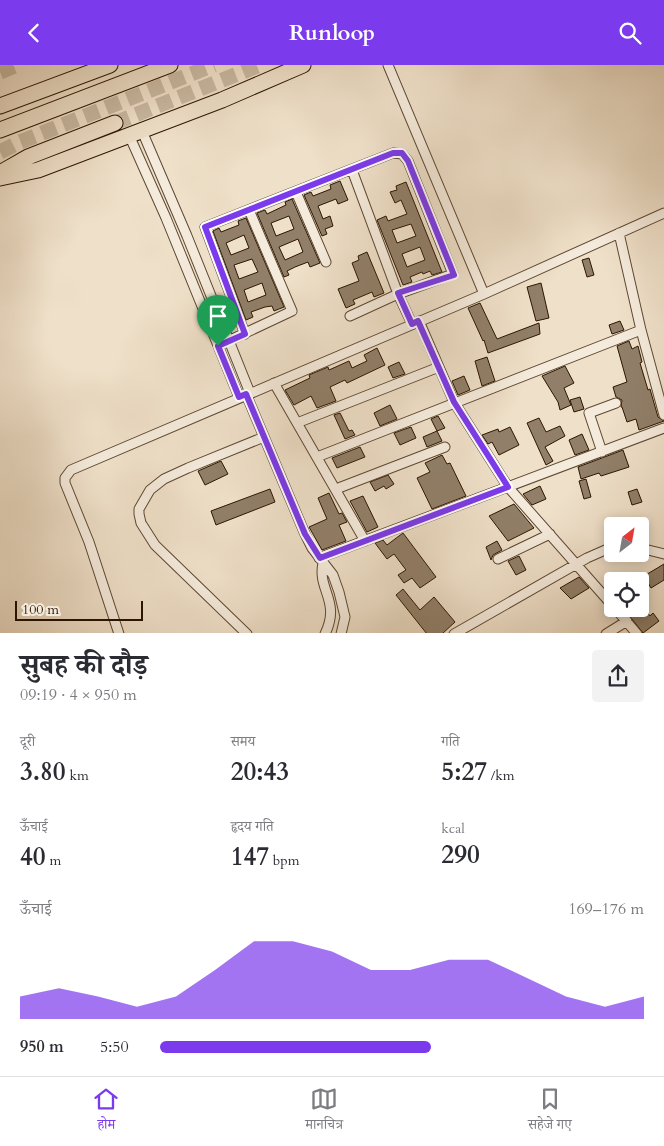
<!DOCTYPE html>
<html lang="hi">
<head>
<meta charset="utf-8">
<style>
	body { margin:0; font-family:Cardo,"Noto Serif Devanagari",serif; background:#f2f2f3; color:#2b2b33; height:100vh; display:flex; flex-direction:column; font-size:19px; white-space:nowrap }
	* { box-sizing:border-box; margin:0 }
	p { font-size:16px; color:#7c7c81 }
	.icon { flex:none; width:28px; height:28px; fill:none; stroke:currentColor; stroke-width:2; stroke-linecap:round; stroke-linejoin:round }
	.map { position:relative; height:568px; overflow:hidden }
	.panel { display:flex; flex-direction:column; background:#fff; flex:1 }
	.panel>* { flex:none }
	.needle { width:32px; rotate:31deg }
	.tools { position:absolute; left:604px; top:452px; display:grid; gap:10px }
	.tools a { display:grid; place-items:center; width:45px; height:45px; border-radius:5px; background:#fff; box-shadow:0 2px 12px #0003; font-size:25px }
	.scale { position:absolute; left:15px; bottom:12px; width:128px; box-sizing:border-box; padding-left:5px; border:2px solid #2c1600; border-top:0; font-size:14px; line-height:18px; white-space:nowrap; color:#2c1600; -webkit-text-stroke:4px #f5ebdc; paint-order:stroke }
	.pin { position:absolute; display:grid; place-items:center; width:42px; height:42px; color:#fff; margin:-51px -21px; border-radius:50% 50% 50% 0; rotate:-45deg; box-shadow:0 0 5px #0007 }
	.pin .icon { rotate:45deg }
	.round { display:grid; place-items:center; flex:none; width:52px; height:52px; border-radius:5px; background:#f2f2f3 }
	.summary { display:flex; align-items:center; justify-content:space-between; height:85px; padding:0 20px }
	h1 { font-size:28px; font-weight:700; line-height:38px }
	.stats { display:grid; grid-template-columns:repeat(3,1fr); gap:8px; height:85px; padding:5px 20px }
	.stats div { display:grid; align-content:center }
	.stats b { font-size:25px; font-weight:700 }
	.stats small { font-size:14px; font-weight:400 }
	.stats p { font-size:14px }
	.chart { height:140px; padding:10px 20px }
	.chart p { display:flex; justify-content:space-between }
	.chart svg { width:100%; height:90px; margin-top:5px; fill:#7c3aed; opacity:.7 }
	ul { padding:0 20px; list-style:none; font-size:16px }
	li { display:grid; grid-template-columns:80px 60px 1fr; align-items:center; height:38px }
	li i { height:12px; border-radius:6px; background:#7c3aed }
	header { display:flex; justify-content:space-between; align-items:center; height:65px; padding:0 20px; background:#7c3aed; color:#fff; font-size:22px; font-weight:700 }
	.tab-bar { display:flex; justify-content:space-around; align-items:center; height:70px; border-top:1px solid #e1e1e2; background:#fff; font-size:14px; color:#7c7c81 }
	.tab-bar a { display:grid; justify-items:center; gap:2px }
	.tab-bar .active { color:#7c3aed }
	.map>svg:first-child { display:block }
</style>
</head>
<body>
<header><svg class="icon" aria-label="back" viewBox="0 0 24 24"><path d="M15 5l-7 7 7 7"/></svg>Runloop<svg class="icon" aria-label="search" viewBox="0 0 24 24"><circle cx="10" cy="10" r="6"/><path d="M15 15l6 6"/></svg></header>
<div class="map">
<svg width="664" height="569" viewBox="0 0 664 569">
	<rect width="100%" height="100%" fill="#efe0c9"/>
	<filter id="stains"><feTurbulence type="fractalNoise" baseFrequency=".004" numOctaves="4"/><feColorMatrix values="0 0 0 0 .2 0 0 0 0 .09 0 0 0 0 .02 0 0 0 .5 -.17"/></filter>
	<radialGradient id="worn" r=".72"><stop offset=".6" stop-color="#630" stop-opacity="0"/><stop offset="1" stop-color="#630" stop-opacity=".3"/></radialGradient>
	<path fill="#917f69" stroke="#2c1600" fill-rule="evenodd" d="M340 116 348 135 338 139 336 134 318 141 323 154 330 151 333 161 325 164 327 169 322 171 304 130 311 127 313 131 331 124 330 120Z
		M406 117 442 207 432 210 430 206 423 209 422 207 410 212 412 217 403 220 377 155 386 151 388 156 407 149 401 135 395 138 390 127 397 125 396 121ZM411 159 416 171 397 178 392 165ZM420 182 425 195 407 202 402 189Z
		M292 134 320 198 310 202 308 197 295 202 287 206 289 210 284 212 257 148 265 145 267 149 286 140 285 137ZM289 151 294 164 276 171 271 158ZM298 174 303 187 285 195 279 182Z
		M246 153 284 242 274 246 272 241 265 242 251 247 253 252 246 255 213 166 219 163 221 167 239 160 238 156ZM244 170 249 183 231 190 226 178ZM252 194 258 207 239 214 234 200ZM262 218 266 230 248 237 244 225Z
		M367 187 384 228 374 232 372 227 353 235 355 239 346 243 338 224 359 216 352 198 359 195 358 191Z
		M589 193 594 210 587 212 582 195Z
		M541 218 549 253 536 256 527 222Z
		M480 238 497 274 539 258 540 269 488 288 484 275 483 276 468 243Z
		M620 256 624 265 612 269 609 260Z
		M629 276 632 284 638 281 642 297 640 298 648 325 650 324 658 352 664 356 639 365 636 354 627 357 622 342H621L622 335 616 332 613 322 627 317 617 281Z
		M377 283 385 300 347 318 345 315 330 322 336 336 317 343 311 331 294 340 285 325 310 313 309 310 328 302 329 305 349 296 352 303 367 296 364 290Z
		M487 292 495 316 482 321 475 296Z
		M399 297 405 309 393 313 388 302Z
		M565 301 574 318 564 323 571 340 560 345 558 337 542 311Z
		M464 311 470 325 458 330 452 316Z
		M580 332 584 344 574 347 570 335Z
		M390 340 397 354 380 361 374 348Z
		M340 348 349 366 352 365 355 370 345 374 334 350Z
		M438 351 445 363 437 366 442 376 427 382 423 372 437 366 431 354Z
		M539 353 546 367 560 361 565 371 545 382 553 396 546 400 527 358Z
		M411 362 416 373 400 380 394 368Z
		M510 362 519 380 499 390 492 377 488 379 482 370 498 364 499 367Z
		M582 369 589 385 575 390 569 375Z
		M360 382 365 392 337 403 332 393Z
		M623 385 629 402 601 411 599 408 581 414 578 402Z
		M442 390 447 399 450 398 466 431 432 444 417 413 430 407 425 398Z
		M221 396 228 409 205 420 198 406Z
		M388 410 394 419 386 424 384 421 375 426 370 417Z
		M586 414 591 432 584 434 579 416Z
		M540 421 546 434 532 440 523 429Z
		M270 424 275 437 216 460 211 446Z
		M637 424 642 437 632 440 628 427Z
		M329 428 339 449 342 448 347 457 339 460 346 476 322 485 309 462 327 454 318 433Z
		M363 431 378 462 367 467 350 436Z
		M514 439 534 463 508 476 489 451Z
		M403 468 436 512 420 523 412 513 404 518 398 510 406 505 394 489 387 494 375 478 383 475 387 480Z
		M497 476 502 485 493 490 491 495 486 482Z
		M519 491 526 505 516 510 508 496Z
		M664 499V515L651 523 644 511Z
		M579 512 589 523 571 534 560 523Z
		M403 524 420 545 434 532 455 557 442 569H427L396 530Z
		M640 536 650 551 653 548 659 556 643 568 624 544H640Z"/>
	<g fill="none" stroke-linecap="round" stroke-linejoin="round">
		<path stroke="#c8b8a1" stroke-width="15" stroke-dasharray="15 8" stroke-linecap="butt" d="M0 7 17 0
			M115 58 260 0
			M0 87 20 77 214 0"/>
		<defs>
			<path id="minor" d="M388 0 484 229
				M142 66 187 171 250 328
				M129 70 166 153 239 332
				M352 105 398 229 412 259
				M296 127 326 197
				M619 168 641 265 664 350
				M419 256 454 337 508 422 612 540
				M245 269 205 162 393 88 402 89 408 96 453 209 398 229 350 251
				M224 278 292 246 249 145
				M274 318 365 476
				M246 329 305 469 312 483 333 510 339 527 345 552 341 569
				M297 358 439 302
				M602 387 589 348 616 338
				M317 392 641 265
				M336 424 445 382
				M640 483 664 489
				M319 493 664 363
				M498 494 550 469
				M323 498C317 525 341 536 325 569
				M616 544 637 569
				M119 569 89 477 65 418V413L71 405 484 229 664 148
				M247 569 155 480 141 458 139 449V444L150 425 164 414 188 403 264 372
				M454 569 587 493 612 482
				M606 569 627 556"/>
			<path id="trunk" d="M0 41 110 0
				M0 65 170 0
				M0 108 28 92 115 58
				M0 113 38 105 222 35 303 0"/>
		</defs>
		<use href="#minor" stroke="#5d4832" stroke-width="11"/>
		<use href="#trunk" stroke="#2c1600" stroke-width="17"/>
		<use href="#minor" stroke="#f5ebdc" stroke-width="9"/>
		<use href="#trunk" stroke="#efe0c9" stroke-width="15"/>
	</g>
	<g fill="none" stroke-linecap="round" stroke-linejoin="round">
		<defs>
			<path id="route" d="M393 88H402L408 96 454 210 398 228 412 259 418 256 454 337 508 422 320 493 305 469 246 329 239 332 218 281 245 269 205 162Z"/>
		</defs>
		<use href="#route" stroke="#fff" stroke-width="10"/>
		<use href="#route" stroke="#7c3aed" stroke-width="6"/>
	</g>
	<rect width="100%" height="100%" filter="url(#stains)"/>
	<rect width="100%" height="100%" fill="url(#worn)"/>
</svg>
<div class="tools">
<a><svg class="needle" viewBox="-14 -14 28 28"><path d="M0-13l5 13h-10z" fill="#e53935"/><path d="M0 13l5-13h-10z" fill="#7c7c81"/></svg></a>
<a><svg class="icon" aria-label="locate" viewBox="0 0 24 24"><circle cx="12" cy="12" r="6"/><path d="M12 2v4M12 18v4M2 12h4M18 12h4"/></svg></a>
</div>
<div class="scale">100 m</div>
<div class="pin" style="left:218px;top:281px;background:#1e9e55"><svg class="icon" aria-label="arrive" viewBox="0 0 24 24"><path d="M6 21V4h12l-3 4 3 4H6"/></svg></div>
</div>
<section class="panel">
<div class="summary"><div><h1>सुबह की दौड़</h1><p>09:19 · 4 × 950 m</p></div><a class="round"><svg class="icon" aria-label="share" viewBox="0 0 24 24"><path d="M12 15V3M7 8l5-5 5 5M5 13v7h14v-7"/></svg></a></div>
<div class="stats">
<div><p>दूरी</p><b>3.80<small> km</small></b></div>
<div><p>समय</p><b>20:43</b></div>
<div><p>गति</p><b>5:27<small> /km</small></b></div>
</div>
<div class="stats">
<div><p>ऊँचाई</p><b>40<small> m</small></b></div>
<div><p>हृदय गति</p><b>147<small> bpm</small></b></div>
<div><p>kcal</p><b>290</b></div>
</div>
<div class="chart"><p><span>ऊँचाई</span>169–176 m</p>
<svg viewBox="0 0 160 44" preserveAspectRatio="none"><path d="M0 44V33L10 29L20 33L30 38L40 33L50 20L60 6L70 6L80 11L90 20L100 20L110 15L120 15L130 24L140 33L150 38L160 33V44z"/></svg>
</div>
<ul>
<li><b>950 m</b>5:50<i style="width:56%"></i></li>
</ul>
</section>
<nav class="tab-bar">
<a class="active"><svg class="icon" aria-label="home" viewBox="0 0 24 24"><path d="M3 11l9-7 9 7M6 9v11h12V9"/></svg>होम</a>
<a><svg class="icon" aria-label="map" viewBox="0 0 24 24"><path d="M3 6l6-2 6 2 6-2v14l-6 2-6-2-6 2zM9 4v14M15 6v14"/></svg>मानचित्र</a>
<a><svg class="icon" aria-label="saved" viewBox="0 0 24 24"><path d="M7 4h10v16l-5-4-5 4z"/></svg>सहेजे गए</a>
</nav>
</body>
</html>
